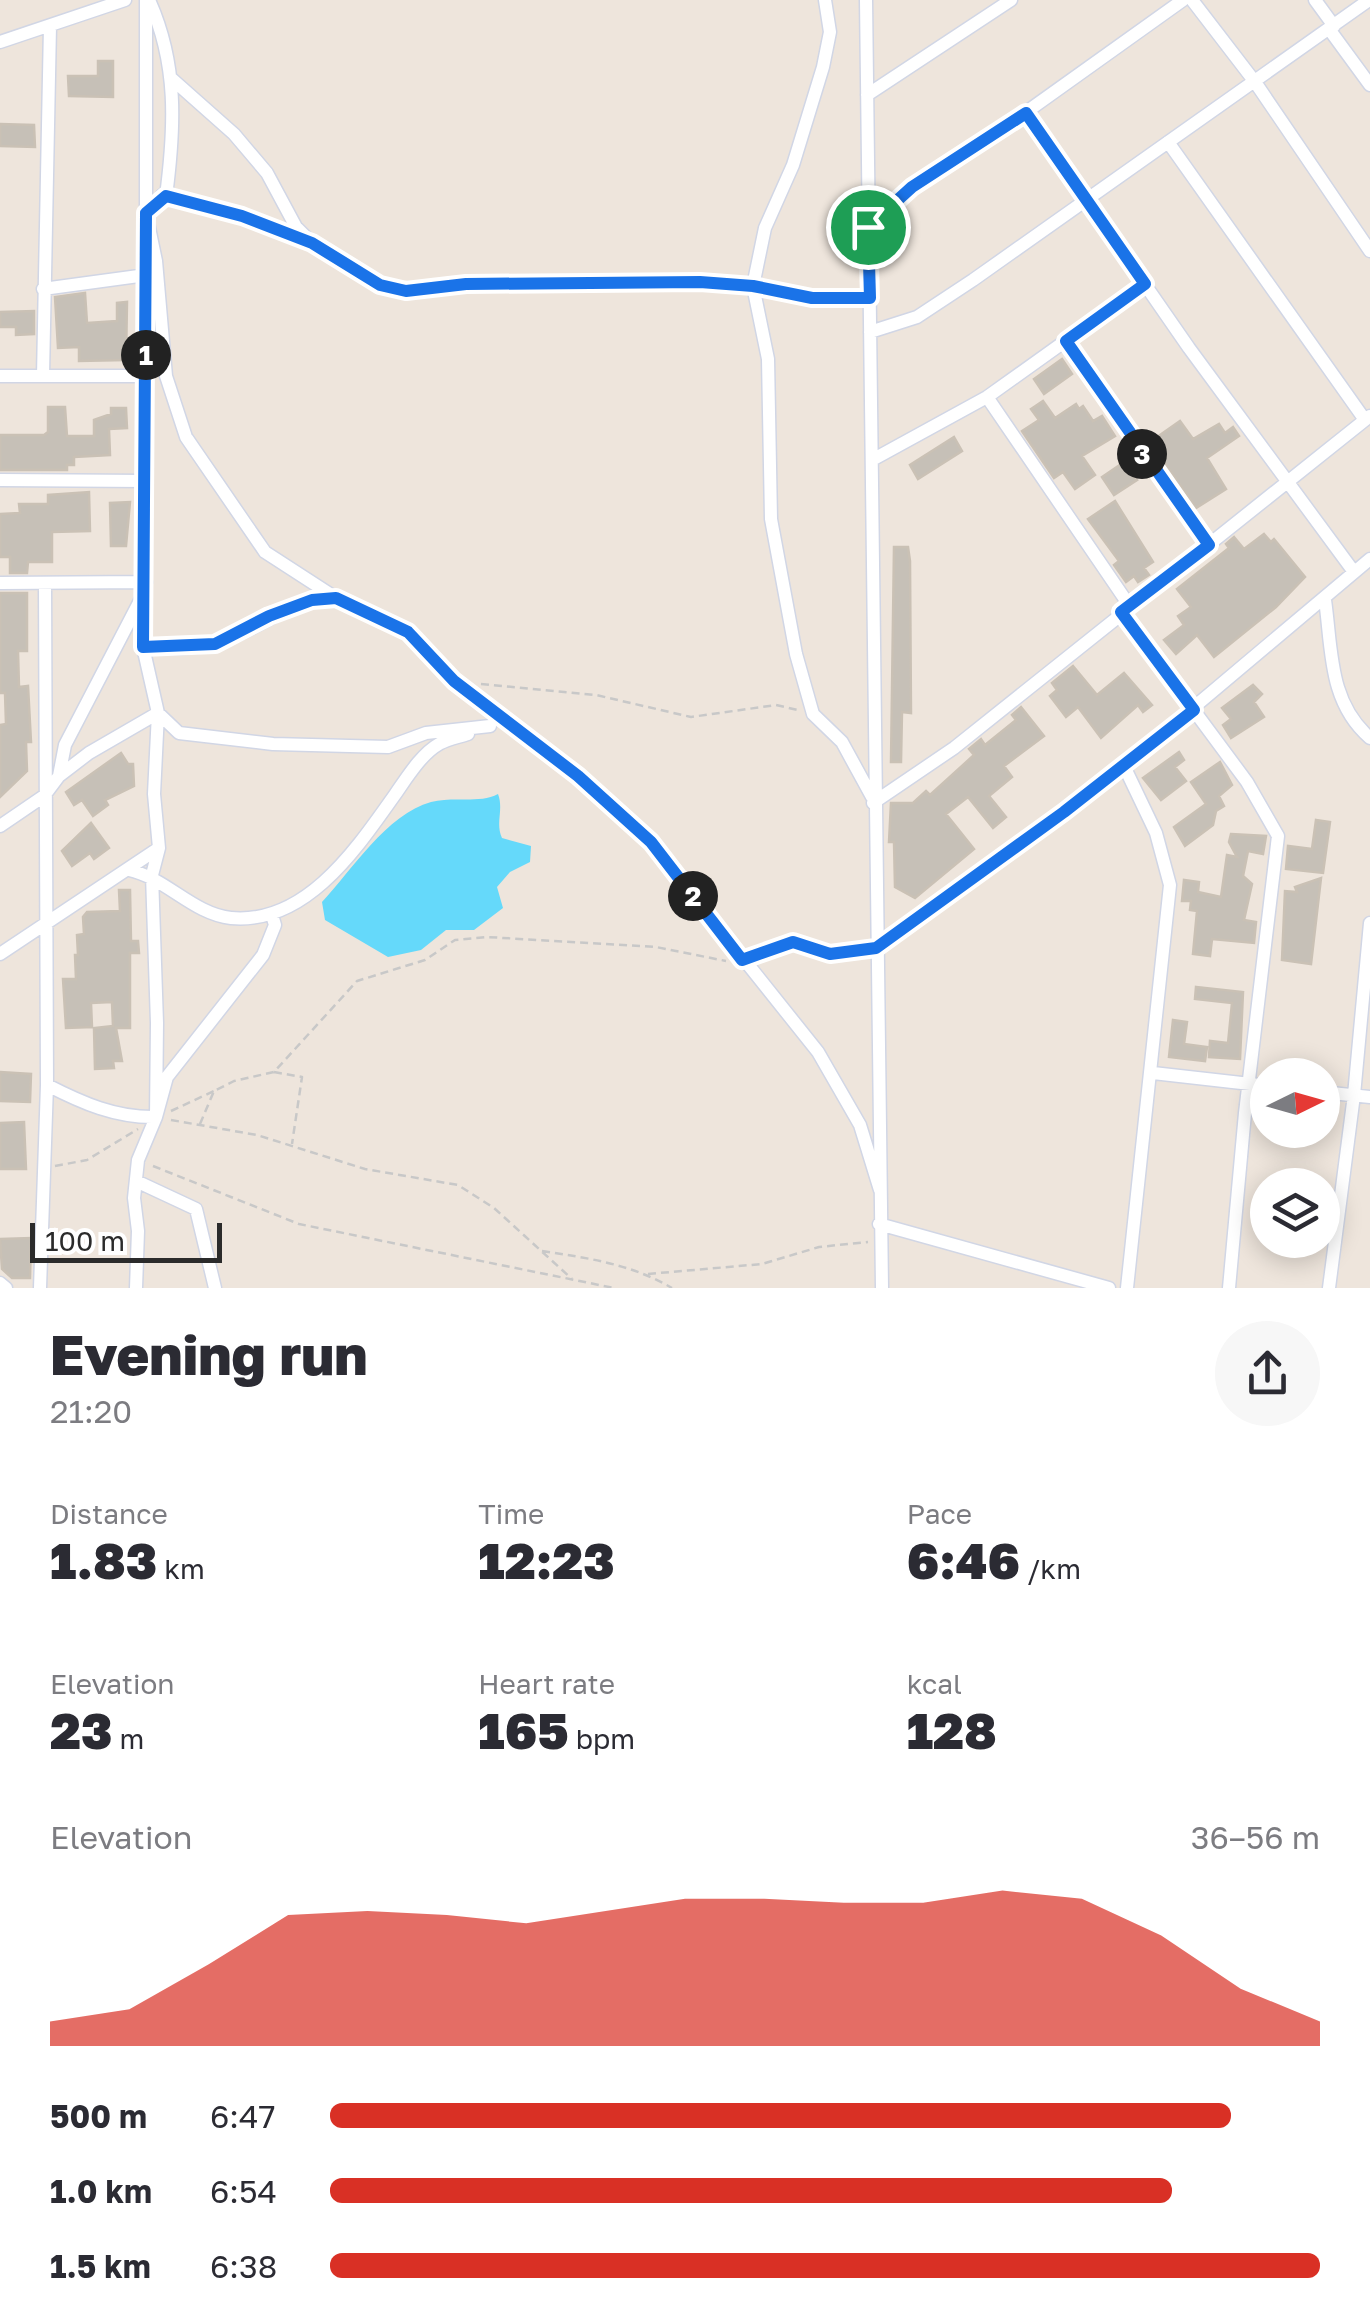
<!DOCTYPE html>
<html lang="en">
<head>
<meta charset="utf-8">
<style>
	body { margin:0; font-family:"Golos Text",sans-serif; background:#f7f7f7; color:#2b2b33; height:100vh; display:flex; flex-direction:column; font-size:38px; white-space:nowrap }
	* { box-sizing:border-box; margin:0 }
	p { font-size:32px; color:#7c7c81 }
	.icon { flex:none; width:55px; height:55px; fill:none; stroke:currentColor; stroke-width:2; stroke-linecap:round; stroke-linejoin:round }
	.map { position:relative; height:1288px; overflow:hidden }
	.drawer { display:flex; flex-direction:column; background:#fff; flex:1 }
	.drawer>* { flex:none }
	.needle { width:65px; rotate:85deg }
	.tools { position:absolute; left:1250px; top:1058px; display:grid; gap:20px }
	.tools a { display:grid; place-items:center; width:90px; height:90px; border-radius:50%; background:#fff; box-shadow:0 5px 25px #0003; font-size:50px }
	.scale { position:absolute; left:30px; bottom:25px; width:192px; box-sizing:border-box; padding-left:10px; border:5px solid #2b2b2b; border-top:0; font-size:28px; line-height:35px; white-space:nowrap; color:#2b2b2b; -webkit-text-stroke:8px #fff; paint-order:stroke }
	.pin { position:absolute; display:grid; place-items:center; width:85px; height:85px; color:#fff; margin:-42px; border:5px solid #fff; border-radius:50%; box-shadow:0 2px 10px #0007 }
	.km { position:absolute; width:50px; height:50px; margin:-25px; border-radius:50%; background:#222; color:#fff; font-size:28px; line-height:50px; text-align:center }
	.round { display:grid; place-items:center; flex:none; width:105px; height:105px; border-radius:52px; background:#f7f7f7 }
	.head { display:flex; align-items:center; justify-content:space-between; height:170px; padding:0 50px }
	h1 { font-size:55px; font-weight:800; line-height:75px }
	.metrics { display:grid; grid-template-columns:repeat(3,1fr); gap:15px; height:170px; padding:10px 50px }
	.metrics div { display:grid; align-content:center }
	.metrics b { font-size:50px; font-weight:800 }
	.metrics small { font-size:28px; font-weight:400 }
	.metrics p { font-size:28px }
	.chart { height:280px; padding:20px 50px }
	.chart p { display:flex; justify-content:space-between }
	.chart svg { width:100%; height:180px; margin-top:10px; fill:#d93025; opacity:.7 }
	ul { padding:0 50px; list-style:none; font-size:32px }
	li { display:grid; grid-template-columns:160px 120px 1fr; align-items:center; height:75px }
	li i { height:25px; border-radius:12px; background:#d93025 }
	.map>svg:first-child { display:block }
</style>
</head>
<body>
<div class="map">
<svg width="1370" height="1288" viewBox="0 0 1370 1288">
	<rect width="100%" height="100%" fill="#eee5dc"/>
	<path fill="#65d9fa" d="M498 794C504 810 495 823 502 838L531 846 530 862 510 872 497 887 503 908 474 930H446L421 950 388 957 325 920 322 902C352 870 387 814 431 802 454 796 479 804 498 794Z"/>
	<path fill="#c6c0b7" stroke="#cac1b5" stroke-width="2.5" d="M98 61H113V97L69 96 68 76H98Z
		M0 124 34 125 35 147 0 146Z
		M85 293 87 323 117 321V303L127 302 126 360 79 361V347L58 348 55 297Z
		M34 311V334L16 335V327H0V312Z
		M1062 359 1072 374 1044 394 1034 379Z
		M1043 401 1055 418 1076 404 1079 409 1083 406 1093 421 1102 416 1115 436 1082 456 1095 475 1075 489 1063 472 1054 478 1022 431 1039 420 1031 409Z
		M48 407H65L67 436H94V420L111 414V408H126L127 428 109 429 110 455 74 457V465H67V470H0V435H44L48 432Z
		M1180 421 1193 439 1219 424 1225 433 1233 427 1239 436 1207 458 1226 489 1196 508 1150 442Z
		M954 437 962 451 918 479 910 465Z
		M1121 464 1137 480 1114 495 1102 477Z
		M89 492 90 531 52 532V562H28L27 573H10V557H0V514L20 513 19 504H48V495Z
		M1115 501 1153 562 1144 568 1149 575 1138 582 1134 576 1126 582 1114 565 1119 561 1088 519Z
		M130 502 126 546H111L110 503Z
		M1264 534 1271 542 1274 539 1305 577 1276 607 1214 657 1197 635 1176 654 1164 640 1184 625 1178 616 1191 607 1177 589 1229 548 1226 544 1234 537 1244 549Z
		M894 547H908L910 561 911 713 902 712 901 762H891Z
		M0 593H27V651H18L19 687 28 686 31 742H26L27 771 0 797V725L6 724 5 693H0Z
		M1073 666 1097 695 1124 673 1152 705 1143 712 1138 705 1101 738 1078 707 1066 717 1050 696 1057 690 1052 683Z
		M1253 685 1262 694 1254 702 1264 717 1231 738 1223 725 1231 719 1222 708Z
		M1021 707 1044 736 1004 766 1012 777 989 796 1006 817 993 828 968 797 946 814 974 849 915 898 895 887 894 842H889L891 803H913L926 791 930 795 974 755 969 749 981 739 985 745 1016 720 1012 715Z
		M1179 752 1184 760 1175 767 1186 781 1161 800 1143 778Z
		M121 753 128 764H133L134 786 105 800 108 805 93 816 82 800 74 805 66 792Z
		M1220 762 1232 785 1219 796 1224 806 1216 811 1213 825 1185 846 1174 827 1206 804 1191 782Z
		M1316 820 1330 822 1323 873 1286 869 1288 846 1312 849Z
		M91 823 109 848 94 859 90 853 72 866 62 851Z
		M1231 834 1266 836 1263 854 1248 851 1243 876 1252 884 1244 920 1256 922 1254 943 1212 939 1210 956 1193 954 1197 911 1190 910 1191 901H1182L1184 880 1199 882 1198 892 1221 897 1227 855 1237 857 1229 842Z
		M1321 878 1311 964 1282 960 1285 891 1297 892 1295 887Z
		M119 890H130L131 941H138L139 953H130V1028H116L122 1061H113L114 1068 95 1069 94 1028 113 1026 112 1002 91 1003 92 1027 66 1028 63 979H76L75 955H78L77 935 84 934 83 917 87 912 120 911Z
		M1196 987 1243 992 1240 1059 1209 1057 1210 1041 1228 1043 1232 1003 1195 999Z
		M1173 1020 1187 1022 1184 1044 1207 1047 1205 1061 1169 1057Z
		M0 1072 31 1074 30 1102 0 1101Z
		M24 1122 26 1169H0V1123Z
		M31 1238 30 1278H12L2 1269 0 1239Z"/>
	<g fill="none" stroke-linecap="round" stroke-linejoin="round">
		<defs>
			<path id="minor" d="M146 0V218
				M149 0C178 64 175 127 166 196L146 213 156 261 166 376 186 437 265 552 336 598 408 632 454 681 578 776 651 843 818 1052 860 1125 880 1190
				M825 0 830 32 823 67 793 165 765 228 753 286 768 359 771 519 796 654 813 714 842 742 872 797
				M866 0 882 1288
				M1192 0 1255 82 1370 251
				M1315 0 1334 26
				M1329 29 1370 85
				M0 42 125 0
				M172 79 234 134 267 173 296 227 312 243 380 285 406 291 465 285 700 282 753 286 812 299 869 298
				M867 95 1011 0
				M1026 113 1189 348 1354 572
				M1168 142 1365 420
				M162 195 242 217 309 242
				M868 227 920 181 987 140 1183 0
				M43 289 146 275
				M870 332 917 317 973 280 1369 0
				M1066 341 1209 545
				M0 376H146
				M43 376 50 26
				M987 397 1129 605
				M872 460 987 397 1145 284
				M0 480 146 481
				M0 583 146 582
				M1325 600C1332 648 1328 702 1370 738
				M1121 612 1247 782 1278 836 1245 1113 1229 1288
				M143 647C166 648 190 650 212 644 256 633 281 603 335 598
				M1124 766 1156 833 1170 885 1127 1288
				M59 776 65 745 144 593
				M873 803 954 748 1370 416
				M0 826 44 796 59 776 89 753 158 713 179 733 273 744 388 747 426 733 490 726
				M129 870C166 878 193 914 231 918 306 925 357 848 394 796 406 779 421 754 439 744 447 739 459 737 468 734
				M876 948 1124 766 1370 559
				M0 954 159 848
				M1153 1073 1268 1086
				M47 1085C82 1103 116 1118 156 1117L167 1077 263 955 275 925 272 915
				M1322 1092 1370 1097
				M136 1181 196 1209 215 1288
				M879 1224 1109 1288
				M0 1283 6 1288
				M40 1288 47 1085 45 583
				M136 1288 138 1231 134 1198 138 1160 156 1117 157 1023 152 875 159 848 154 794 158 713 143 647 146 243
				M1329 1288 1354 1095 1370 923"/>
		</defs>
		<use href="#minor" stroke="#d1d6e5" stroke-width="15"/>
		<path stroke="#c8c8c8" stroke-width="2.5" stroke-dasharray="8 5" stroke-linecap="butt" d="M481 684 596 695 691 717 776 705 798 710
			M758 956 793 942 831 953 865 949
			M274 1072 302 1077 292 1144
			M171 1111 214 1091
			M171 1120 257 1135 365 1169 458 1185 494 1208 572 1279
			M200 1124 214 1091 234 1081 274 1072 357 981 425 960 455 940 487 937 656 947 726 961
			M55 1166 87 1160 138 1129
			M153 1166 299 1224 614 1288
			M542 1251C588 1258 631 1264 672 1288
			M648 1274 762 1264 819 1247 868 1242"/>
		<use href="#minor" stroke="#fff" stroke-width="12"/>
	</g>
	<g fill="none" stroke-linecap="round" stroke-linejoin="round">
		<defs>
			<path id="route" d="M1026 113 1145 284 1066 341 1209 545 1121 612 1194 710 1064 812 876 948 830 954 793 942 742 960 651 842 578 776 454 681 408 632 336 598 312 600 269 616 215 644 143 647 146 213 166 196 242 216 312 243 380 285 406 291 466 284 700 282 753 286 812 298H870L868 227 912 187Z"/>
		</defs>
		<use href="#route" stroke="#fff" stroke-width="20"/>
		<use href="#route" stroke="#1a73e8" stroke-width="12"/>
	</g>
</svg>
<div class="tools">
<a><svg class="needle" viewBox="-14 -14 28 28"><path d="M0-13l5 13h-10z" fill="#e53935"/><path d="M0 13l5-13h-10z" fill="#7c7c81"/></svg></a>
<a><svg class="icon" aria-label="layers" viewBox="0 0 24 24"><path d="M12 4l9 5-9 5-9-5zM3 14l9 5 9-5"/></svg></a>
</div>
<div class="scale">100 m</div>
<div class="pin" style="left:868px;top:227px;background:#1e9e55"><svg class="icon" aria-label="arrive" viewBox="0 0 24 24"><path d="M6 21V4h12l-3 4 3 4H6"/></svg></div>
<b class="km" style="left:146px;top:355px">1</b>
<b class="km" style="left:693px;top:896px">2</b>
<b class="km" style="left:1142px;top:454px">3</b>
</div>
<section class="drawer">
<div class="head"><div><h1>Evening run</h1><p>21:20</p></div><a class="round"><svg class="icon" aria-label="share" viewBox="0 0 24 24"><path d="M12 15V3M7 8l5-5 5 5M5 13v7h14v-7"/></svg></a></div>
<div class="metrics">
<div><p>Distance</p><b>1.83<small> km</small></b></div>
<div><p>Time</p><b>12:23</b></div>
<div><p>Pace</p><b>6:46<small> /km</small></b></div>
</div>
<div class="metrics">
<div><p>Elevation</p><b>23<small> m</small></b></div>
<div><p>Heart rate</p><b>165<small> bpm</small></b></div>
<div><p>kcal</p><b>128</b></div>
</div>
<div class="chart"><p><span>Elevation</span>36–56 m</p>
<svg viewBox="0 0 160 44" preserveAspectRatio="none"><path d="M0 44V38L10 35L20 24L30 12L40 11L50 12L60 14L70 11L80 8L90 8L100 9L110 9L120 6L130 8L140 17L150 30L160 38V44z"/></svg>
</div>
<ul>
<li><b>500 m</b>6:47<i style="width:91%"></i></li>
<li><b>1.0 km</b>6:54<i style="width:85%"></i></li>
<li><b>1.5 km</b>6:38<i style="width:100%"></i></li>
</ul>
</section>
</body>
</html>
